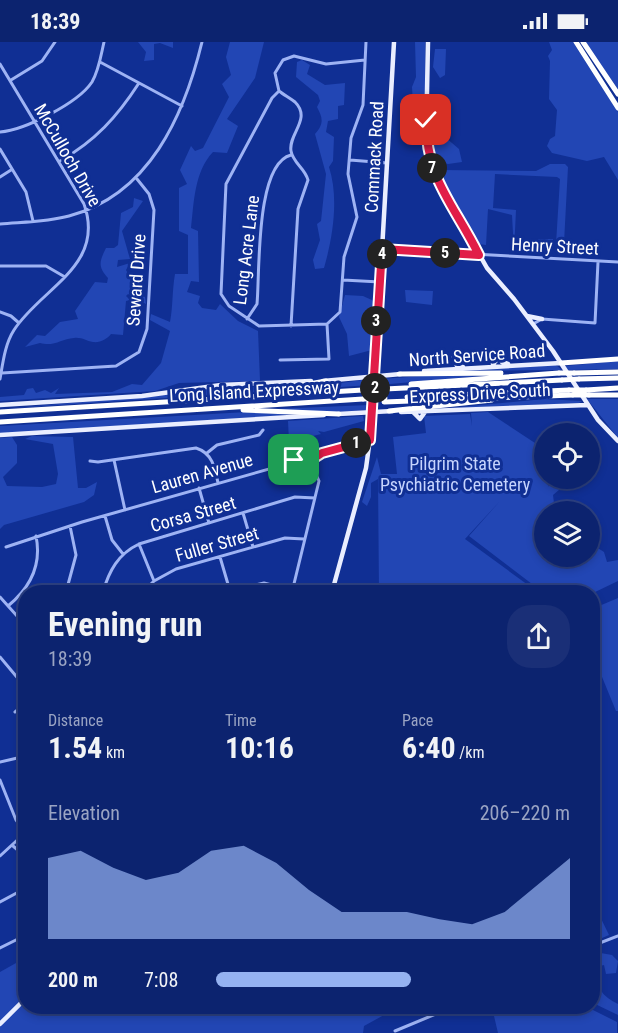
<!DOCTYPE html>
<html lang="en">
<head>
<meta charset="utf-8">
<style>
	body { margin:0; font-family:"Roboto Condensed",sans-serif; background:#1a2f77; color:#f1f3f6; height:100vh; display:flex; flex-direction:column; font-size:22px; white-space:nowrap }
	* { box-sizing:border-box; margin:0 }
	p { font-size:20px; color:#9aa4c3 }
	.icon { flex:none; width:33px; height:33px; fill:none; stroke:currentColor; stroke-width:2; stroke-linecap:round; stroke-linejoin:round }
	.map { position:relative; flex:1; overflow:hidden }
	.side { position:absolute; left:18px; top:543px; width:582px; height:429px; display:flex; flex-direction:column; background:#0c236f; border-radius:24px; box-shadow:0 3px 9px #0003,0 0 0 2px #2c4082 }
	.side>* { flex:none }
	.tools { position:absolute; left:534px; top:381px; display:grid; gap:12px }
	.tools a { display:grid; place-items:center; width:66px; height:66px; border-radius:50%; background:#0c236f; box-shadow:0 3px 9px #0003,0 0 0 2px #2c4082; font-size:30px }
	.pin { position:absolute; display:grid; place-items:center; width:51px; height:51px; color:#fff; margin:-26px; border-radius:12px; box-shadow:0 3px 9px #0006 }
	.km { position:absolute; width:30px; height:30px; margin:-15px; border-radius:50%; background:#222; color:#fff; font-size:16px; line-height:30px; text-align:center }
	.round { display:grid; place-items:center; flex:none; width:63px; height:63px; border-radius:24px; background:#1a2f77 }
	.overview { display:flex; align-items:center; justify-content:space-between; height:102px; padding:0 30px }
	h1 { font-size:33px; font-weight:700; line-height:45px }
	.stats { display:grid; grid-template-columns:repeat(3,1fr); gap:9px; height:102px; padding:6px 30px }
	.stats div { display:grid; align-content:center }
	.stats b { font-size:30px; font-weight:700 }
	.stats small { font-size:16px; font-weight:400 }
	.stats p { font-size:16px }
	.chart { height:168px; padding:12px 30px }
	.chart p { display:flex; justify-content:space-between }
	.chart svg { width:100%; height:108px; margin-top:6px; fill:#95b2f1; opacity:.7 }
	ul { padding:0 30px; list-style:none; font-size:20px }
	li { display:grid; grid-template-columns:96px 72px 1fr; align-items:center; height:45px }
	li i { height:15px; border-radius:8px; background:#95b2f1 }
	.status { display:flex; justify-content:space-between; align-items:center; height:42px; padding:0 30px; background:#0c236f; direction:ltr }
	.status svg { height:16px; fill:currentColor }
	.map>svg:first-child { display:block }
</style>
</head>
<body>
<div class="status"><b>18:39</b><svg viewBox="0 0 49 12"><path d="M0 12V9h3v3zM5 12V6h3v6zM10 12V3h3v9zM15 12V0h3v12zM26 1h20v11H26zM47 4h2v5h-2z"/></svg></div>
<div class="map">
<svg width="618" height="991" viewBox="0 0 618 991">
	<rect width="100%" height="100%" fill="#102f94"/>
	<path fill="#2246b4" d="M138 0H173V6L160 1 154 2V18L144 19 146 10Z
		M230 0H264L255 36 227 77 238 84 227 111 213 110C194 130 194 161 191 186L198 189 199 240 191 239 187 250 200 254 198 261 202 266 216 268 220 262 238 279 258 289 260 339 179 341 155 349 0 359V355L24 353 27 347 33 346 36 351 45 348 51 351 59 346 55 352 112 350 132 342 142 343 161 321 170 289 150 278 151 272 170 280C173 264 172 249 175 232H188V193L179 189V146L187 142 180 128 191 104 195 109 203 106 229 55 222 42 231 33 226 15Z
		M415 0H425V62L413 63 412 45 416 35Z
		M549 0H573L618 70V138L604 115 587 119 552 111 547 104 550 97 555 94 557 68 549 57 550 19 548 14 552 8Z
		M585 0H618V47Z
		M435 7H446L445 33 440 36 433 25Z
		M302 18 310 23 307 32 325 43 345 41 344 63 338 64V77L328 79 326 90 334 95 333 119 329 125C339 156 333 195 324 226L315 227 313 218 320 198 317 182 321 179 326 132 315 92C325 81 322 75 317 65L320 59 318 53 296 35 297 20Z
		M435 56 443 59 445 95 459 107 462 120 448 122 433 118 431 74Z
		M550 122H565L568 125 564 201 560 210 557 209 556 202 560 137 557 135 495 132 493 166 516 168 514 210 512 173 488 167 486 203 479 202 438 128 536 129Z
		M134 156 143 159 122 189 130 217 118 218 117 225 130 221 126 228 133 241 132 249 145 255 146 262 128 252 126 254 130 258 126 259 123 293 111 292C107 297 100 301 93 300 86 299 82 295 74 296 61 297 54 305 40 301L25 305 37 293 45 294 60 280 78 277 75 269 95 240 107 241 108 236C98 225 99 220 106 206H114L118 203 121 171 133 165Z
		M528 197H553L552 211 527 210Z
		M405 248 433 249 432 263 406 260Z
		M345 253 363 254 374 259 372 308 349 314 347 292 339 275Z
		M618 319V327L568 328 565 324Z
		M556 323 562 328 450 329Z
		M422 334H479L379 343 380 337Z
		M369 337 370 343 284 349Z
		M300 342 255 350 0 367 155 354 194 348Z
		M544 357 582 359 579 361 438 367Z
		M587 357H618V396Z
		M369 363 368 368 317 371 273 367Z
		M247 370 293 373 0 392V384Z
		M488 370 538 403 544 405V436L548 437V445L551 437H568L566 442 553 453 555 469 544 470V514H590V501L604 510 607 520 618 518V539L593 551 547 550 537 542H532L469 494 500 459 465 497 528 543 510 550H379L378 437 371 441V455L367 464 362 460 377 415 381 432H397L393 395 426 391 424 374 470 372 472 384 471 371Z
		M363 374 364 379 324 390 318 389 321 392 289 400 288 379Z
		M32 394 73 395 78 446H86L97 440 94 453 84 460 4 483 0 487V396L12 395 17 403V421L3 435 7 444 42 445 56 442 58 432 53 402 25 397Z
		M618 556V669H616L593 613 592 567Z
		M592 858 609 893 593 900H592Z
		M593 907 595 910 612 913 618 919 616 931 606 932 604 923 600 924C598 947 598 951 618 962V973L593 961Z
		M25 916 26 964 91 965 98 973 118 964 384 965V973L364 984 363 991H0V930Z
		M478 964 587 965 617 980V991H498L494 974 470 968Z"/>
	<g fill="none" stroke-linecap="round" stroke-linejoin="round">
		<path stroke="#9eb3f4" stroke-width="3" d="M100 20 182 64
			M0 22 84 162C106 224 41 246 14 288 5 302 3 320 0 337
			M11 38 42 19 55 0
			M279 49 272 56 226 142 221 252 229 264 259 284 327 282 340 270 344 215 357 175 348 132 351 96 363 63 366 0
			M0 90C25 88 78 61 92 40 99 28 101 13 104 0
			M0 107 26 150 33 179
			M350 118 387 121
			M60 119C95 99 117 75 139 41
			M0 135 11 128
			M0 182C23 180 47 180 69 174 149 153 184 74 202 0
			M382 207 618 220
			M0 224H46L65 235
			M343 238 380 240
			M0 270 11 274 19 281
			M247 277 257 262C260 231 255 122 291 113
			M533 282 542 277 595 281 598 220
			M291 284 298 167 308 138C305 126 293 121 291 109 288 92 312 77 295 60 290 56 284 53 279 49L275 31 283 18 294 14 326 22 365 18
			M280 318 329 317 327 282
			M2 331 116 324 139 310 147 287 154 168 149 152 137 137
			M207 411 217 403 259 393 263 388
			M114 418 125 468
			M90 419 98 420 196 406C212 411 215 425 218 441
			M308 420 322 411 370 398
			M199 446 209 481
			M243 471 253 505
			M105 474 112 498 123 512
			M139 502 154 539
			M6 505 82 480 301 418 312 423 319 439 292 550
			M220 515 230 549
			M66 550 76 513 70 484
			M103 550C109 529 118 512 139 502L295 455 315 456
			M143 550 154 539 176 527 285 496 304 497
			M226 550 264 541 291 548
			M0 555 26 584
			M8 564C30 546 42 523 36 494
			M0 615 26 646
			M15 670 26 661
			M0 720 26 714
			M0 738 16 778 25 791
			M13 804 26 815
			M0 814 26 790
			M0 860 26 846
			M592 904 618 894
			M0 906 26 893
			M395 989 455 964"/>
		<path stroke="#eaeeff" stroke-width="4.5" d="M428 0 426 99 435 134 487 226 514 257 553 309 598 378 618 399
			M527 274 542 277
			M454 315 457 324 463 325
			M493 322 500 314 502 320 508 322
			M424 329 561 321
			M323 339 401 332
			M0 363 142 354 221 343 311 339
			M401 370 587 363
			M413 370 420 377 425 370
			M338 372 393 369
			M0 393 324 373
			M332 550 366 426 372 382 394 0
			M0 982 26 956"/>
		<path stroke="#fff" stroke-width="5" d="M576 0 618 66
			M583 0 618 52
			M561 321 618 317
			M574 331 618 330
			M399 332 501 331
			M579 337 618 336
			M411 342 559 331
			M385 347 562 338
			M586 348 618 346
			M257 351 326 339
			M589 353H618
			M407 355 569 348
			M384 360 573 353
			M243 368 339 372
			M389 369 492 358
			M0 370 363 348
			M0 380 363 357"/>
		<path stroke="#fff" stroke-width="5" d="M559 331H574
			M562 338 579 337
			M363 348 385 347
			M569 348H586
			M573 353H589
			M363 357 385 356"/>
	</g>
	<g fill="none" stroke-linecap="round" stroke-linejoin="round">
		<defs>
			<path id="route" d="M294 418 308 420 322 411 370 398 382 207 479 213C454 162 426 138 426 78"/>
		</defs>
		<use href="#route" stroke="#fff" stroke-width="12"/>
		<use href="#route" stroke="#e11d48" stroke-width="8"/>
	</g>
	<g text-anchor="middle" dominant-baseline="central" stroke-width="6" stroke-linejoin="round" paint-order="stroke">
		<g font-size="18" fill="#fff" stroke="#102f94">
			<text transform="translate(68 113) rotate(60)">McCulloch Drive</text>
			<text transform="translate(374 115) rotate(-87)">Commack Road</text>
			<text transform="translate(555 204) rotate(3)">Henry Street</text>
			<text transform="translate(246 208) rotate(-83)">Long Acre Lane</text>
			<text transform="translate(136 238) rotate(-86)">Seward Drive</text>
			<text transform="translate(477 313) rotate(-4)">North Service Road</text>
			<text transform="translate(254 349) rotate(-3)">Long Island Expressway</text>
			<text transform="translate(480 351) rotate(-3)">Express Drive South</text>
			<text transform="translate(202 431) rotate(-16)">Lauren Avenue</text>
			<text transform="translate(193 472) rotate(-16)">Corsa Street</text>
			<text transform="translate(217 502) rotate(-16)">Fuller Street</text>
		</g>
		<g font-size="18" fill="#c6d4fe" stroke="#102f94">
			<text x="455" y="421">Pilgrim State<tspan x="455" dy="21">Psychiatric Cemetery</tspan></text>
		</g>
	</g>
</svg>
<div class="tools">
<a><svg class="icon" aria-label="locate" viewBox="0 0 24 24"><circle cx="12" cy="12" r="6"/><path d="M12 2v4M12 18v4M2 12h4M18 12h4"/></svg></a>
<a><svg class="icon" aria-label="layers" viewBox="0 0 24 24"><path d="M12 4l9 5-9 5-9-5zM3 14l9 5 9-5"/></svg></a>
</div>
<div class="pin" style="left:294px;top:418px;background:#1e9e55"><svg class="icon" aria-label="arrive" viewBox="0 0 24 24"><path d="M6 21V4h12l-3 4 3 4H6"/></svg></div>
<div class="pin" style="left:426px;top:78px;background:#d93025"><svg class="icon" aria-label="check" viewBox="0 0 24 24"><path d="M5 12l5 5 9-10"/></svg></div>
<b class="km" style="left:356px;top:401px">1</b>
<b class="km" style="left:375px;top:346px">2</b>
<b class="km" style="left:376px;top:279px">3</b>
<b class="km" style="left:382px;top:212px">4</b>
<b class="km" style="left:445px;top:211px">5</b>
<b class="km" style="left:432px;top:126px">7</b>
<section class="side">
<div class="overview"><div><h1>Evening run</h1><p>18:39</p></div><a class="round"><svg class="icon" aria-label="share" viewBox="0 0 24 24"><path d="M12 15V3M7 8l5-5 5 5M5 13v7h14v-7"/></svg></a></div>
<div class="stats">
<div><p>Distance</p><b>1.54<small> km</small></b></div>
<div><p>Time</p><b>10:16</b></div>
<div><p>Pace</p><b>6:40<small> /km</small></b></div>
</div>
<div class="chart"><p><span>Elevation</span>206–220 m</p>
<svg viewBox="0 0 160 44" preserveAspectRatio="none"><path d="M0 44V11L10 8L20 15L30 20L40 17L50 8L60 6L70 13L80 24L90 33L100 33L110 33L120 36L130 38L140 33L150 22L160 11V44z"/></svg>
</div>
<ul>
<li><b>200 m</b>7:08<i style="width:55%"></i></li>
</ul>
</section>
</div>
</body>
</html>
